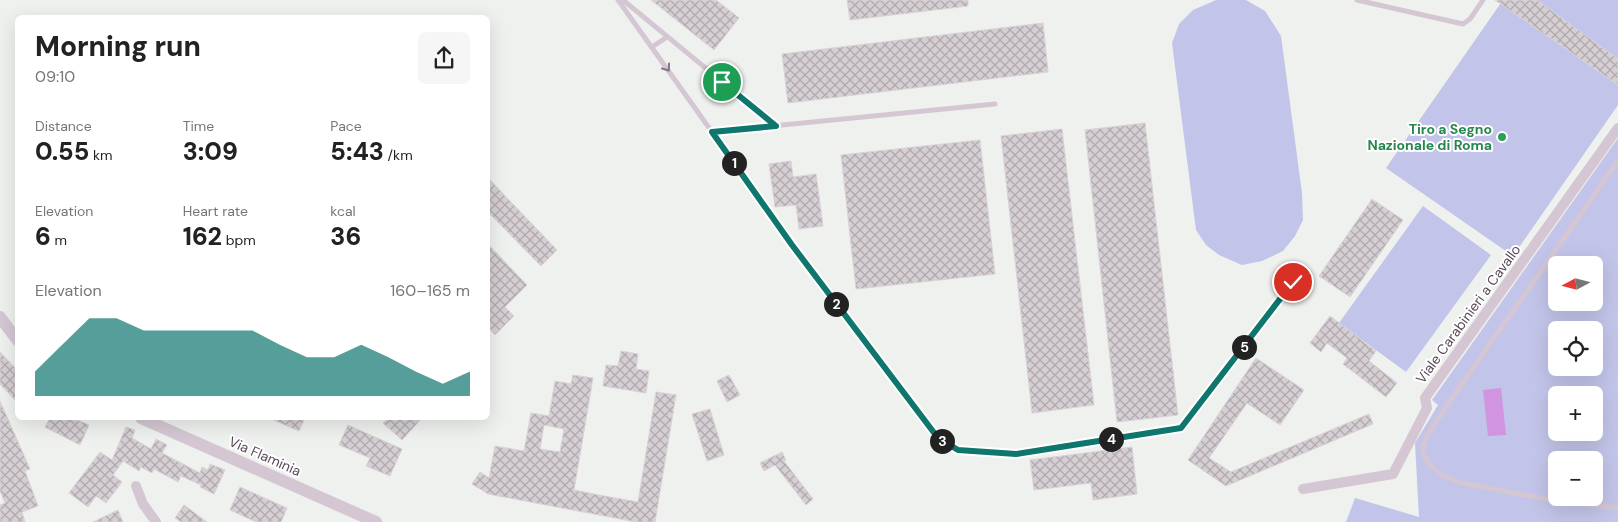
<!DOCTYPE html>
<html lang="en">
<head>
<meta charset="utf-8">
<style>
	body { margin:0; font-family:"DM Sans",sans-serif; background:#f6f6f6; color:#222; height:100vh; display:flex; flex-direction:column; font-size:19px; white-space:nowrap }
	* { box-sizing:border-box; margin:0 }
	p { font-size:16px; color:#767676 }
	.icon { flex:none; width:28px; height:28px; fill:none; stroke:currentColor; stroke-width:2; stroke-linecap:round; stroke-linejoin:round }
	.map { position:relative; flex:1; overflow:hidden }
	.side { position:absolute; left:15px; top:15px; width:475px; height:405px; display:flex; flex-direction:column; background:#fff; border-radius:8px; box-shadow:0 5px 20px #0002 }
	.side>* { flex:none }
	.needle { width:32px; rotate:263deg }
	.buttons { position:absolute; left:1548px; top:256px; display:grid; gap:10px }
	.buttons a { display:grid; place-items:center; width:55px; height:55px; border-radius:8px; background:#fff; box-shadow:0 5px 20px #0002; font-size:25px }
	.pin { position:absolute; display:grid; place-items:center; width:42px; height:42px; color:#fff; margin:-21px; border:2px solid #fff; border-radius:50%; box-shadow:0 1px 5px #0007 }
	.km { position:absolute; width:25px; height:25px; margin:-12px; border-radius:50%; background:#222; color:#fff; font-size:14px; line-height:25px; text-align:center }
	.round { display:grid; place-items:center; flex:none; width:52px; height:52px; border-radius:8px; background:#f6f6f6 }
	.overview { display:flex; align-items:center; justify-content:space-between; height:85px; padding:0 20px }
	h1 { font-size:28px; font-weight:800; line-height:38px }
	.metrics { display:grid; grid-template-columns:repeat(3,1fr); gap:8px; height:85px; padding:5px 20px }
	.metrics div { display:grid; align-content:center }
	.metrics b { font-size:25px; font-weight:800 }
	.metrics small { font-size:14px; font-weight:400 }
	.metrics p { font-size:14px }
	.chart { height:140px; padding:10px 20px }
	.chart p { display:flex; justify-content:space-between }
	.chart svg { width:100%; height:90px; margin-top:5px; fill:#0f766e; opacity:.7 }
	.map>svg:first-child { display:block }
</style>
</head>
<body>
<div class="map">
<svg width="1618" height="522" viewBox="0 0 1618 522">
	<defs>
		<pattern id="building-cross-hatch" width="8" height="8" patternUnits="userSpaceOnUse" patternTransform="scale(1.25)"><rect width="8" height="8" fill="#d5cfd4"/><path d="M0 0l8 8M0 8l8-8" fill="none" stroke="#b0aaaf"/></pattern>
	</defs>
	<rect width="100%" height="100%" fill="#eff1ee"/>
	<path fill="#c2c4e9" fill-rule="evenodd" d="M1216 0H1246L1265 11 1281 36 1302 193 1303 220 1295 236 1283 251 1262 261 1242 265 1219 255 1206 245 1196 230 1172 43 1179 24 1193 10Z
		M1503 0H1618V105L1513 256 1386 168Z
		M1618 138V522H1346L1355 498 1419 517 1415 443 1438 405 1432 400ZM1556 265H1594V302H1556ZM1556 330H1594V368H1556ZM1556 395H1594V432H1556ZM1556 460H1594V498H1556Z
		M1423 206 1491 255 1406 372 1339 323Z"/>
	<path fill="#d094e1" d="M1501 388 1506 435 1488 436 1483 390Z"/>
	<path fill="url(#building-cross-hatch)" stroke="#d9d3d7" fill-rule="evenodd" d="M651 0H716L739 18 714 50Z
		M847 0H968V6L850 20Z
		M1495 0H1537L1618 59V85Z
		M1043 23 1048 72 788 103 782 54Z
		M1145 123 1178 415 1117 422 1085 130Z
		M1062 129 1094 405 1032 413 1001 136Z
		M980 140 995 274 856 289 841 155Z
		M791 161 793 177 816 174 823 226 799 229 796 205 775 207 769 164Z
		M488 178 557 250 541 266 488 212Z
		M1372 199 1403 220 1350 297 1319 276Z
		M488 244 527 285 505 307 514 316 495 335 488 327Z
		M1330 316 1376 351 1369 361 1397 383 1386 397 1343 364 1347 358 1327 343 1321 352 1310 343Z
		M621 351 638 354 636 369 649 371 646 393 603 386 606 365 618 366Z
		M0 352 18 371V403L0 384Z
		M1256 358 1304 390 1280 425 1247 403 1209 458 1231 472 1369 414 1373 424 1226 486 1188 460Z
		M573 375 593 378 574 490 599 495 638 502 656 392 676 395 655 522H636L488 494 472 484 480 472 489 478 495 446 524 451 531 413 549 416 555 381 571 384ZM544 425 564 429 560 452 540 449Z
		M729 375 740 395 727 402 717 381Z
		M0 401 30 469 25 471 38 506 22 512 25 522H0V505L5 503 0 491Z
		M710 409 724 455 707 461 692 414Z
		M50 418H73L89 425 80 445 45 427Z
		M269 418H305L299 431Z
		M388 418H422L402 440 383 423Z
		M348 425 402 449 390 476 366 466 370 458 339 445Z
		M126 427 135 430 132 438 151 449 156 439 167 445 162 453 200 473 202 467 208 470 210 464 225 470 214 494 200 487 201 485 181 476 178 482 154 469 152 473 141 467 139 471 123 461 113 475 122 482 106 503 96 496 88 507 69 493 100 452 112 460Z
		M1132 447 1137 494 1093 500 1091 483 1034 490 1030 460Z
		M782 452 786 460 784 461 813 499 806 505 775 465 764 471 760 463Z
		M240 487 287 508 281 522H256L230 510Z
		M184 505 207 522H181L175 518Z
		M118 510 123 522H93Z"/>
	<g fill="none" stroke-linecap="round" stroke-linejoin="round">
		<path stroke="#d4c7d3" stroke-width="5" d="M618 0 712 132 995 104
			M623 0 776 126
			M1357 0 1463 24 1470 19 1483 0
			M652 47 667 37
			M712 132 792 245 938 438 958 450 1016 454 1181 428 1293 282
			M1618 161 1452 398 1426 437 1423 446V452L1428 463 1441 475 1462 483 1557 501 1618 508"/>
		<path stroke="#d4c7d3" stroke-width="10" d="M136 486 143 504 156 522
			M1303 489 1393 474 1427 408 1425 398 1618 128"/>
		<path stroke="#d4c7d3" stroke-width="12" d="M0 317 18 341
			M141 418 376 522"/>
	</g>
	<defs><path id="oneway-chevron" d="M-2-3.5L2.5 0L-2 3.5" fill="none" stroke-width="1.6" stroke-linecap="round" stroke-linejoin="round" transform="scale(1.25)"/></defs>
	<use stroke="#847584" href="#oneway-chevron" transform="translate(667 68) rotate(54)"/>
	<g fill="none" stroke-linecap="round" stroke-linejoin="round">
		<defs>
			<path id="route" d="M722 82 776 126 712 132 792 245 938 438 958 450 1016 454 1181 428 1293 282"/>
		</defs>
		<use href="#route" stroke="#fff" stroke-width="10"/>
		<use href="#route" stroke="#0f766e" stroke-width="6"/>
	</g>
	<circle fill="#2e9e5b" stroke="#fff" stroke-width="2" cx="1502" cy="137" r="5"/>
	<g text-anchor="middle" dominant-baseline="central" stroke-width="4" stroke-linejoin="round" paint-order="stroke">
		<g font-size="14" font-weight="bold" fill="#27864d" stroke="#fff" text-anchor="end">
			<text x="1492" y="129">Tiro a Segno<tspan x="1492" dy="16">Nazionale di Roma</tspan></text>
		</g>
		<g font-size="14" fill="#594959" stroke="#fff">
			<text transform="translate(1468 314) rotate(-54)">Viale Carabinieri a Cavallo</text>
			<text transform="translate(265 456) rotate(24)">Via Flaminia</text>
		</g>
	</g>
</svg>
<div class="buttons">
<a><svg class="needle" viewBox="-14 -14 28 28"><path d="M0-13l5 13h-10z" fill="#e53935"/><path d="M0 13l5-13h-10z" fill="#767676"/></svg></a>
<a><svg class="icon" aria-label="locate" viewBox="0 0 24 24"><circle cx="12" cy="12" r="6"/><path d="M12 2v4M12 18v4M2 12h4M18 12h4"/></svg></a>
<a>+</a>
<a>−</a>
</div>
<div class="pin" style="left:722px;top:82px;background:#1e9e55"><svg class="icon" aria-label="arrive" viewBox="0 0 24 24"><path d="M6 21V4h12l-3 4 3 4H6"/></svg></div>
<div class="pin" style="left:1293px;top:282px;background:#d93025"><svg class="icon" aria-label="check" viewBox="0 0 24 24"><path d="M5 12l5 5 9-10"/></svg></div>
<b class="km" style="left:734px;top:163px">1</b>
<b class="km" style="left:836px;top:304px">2</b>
<b class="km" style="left:942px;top:441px">3</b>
<b class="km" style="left:1111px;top:439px">4</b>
<b class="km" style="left:1244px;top:347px">5</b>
<section class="side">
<div class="overview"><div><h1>Morning run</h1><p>09:10</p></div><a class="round"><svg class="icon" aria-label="share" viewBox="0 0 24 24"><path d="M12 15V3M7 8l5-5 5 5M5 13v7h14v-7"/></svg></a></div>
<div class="metrics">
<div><p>Distance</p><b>0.55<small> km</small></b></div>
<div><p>Time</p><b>3:09</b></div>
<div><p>Pace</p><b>5:43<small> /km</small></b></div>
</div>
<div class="metrics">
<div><p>Elevation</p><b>6<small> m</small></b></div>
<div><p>Heart rate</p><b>162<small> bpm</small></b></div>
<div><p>kcal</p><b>36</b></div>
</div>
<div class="chart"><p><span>Elevation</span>160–165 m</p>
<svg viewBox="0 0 160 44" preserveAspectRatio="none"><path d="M0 44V32L10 19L20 6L30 6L40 12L50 12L60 12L70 12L80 12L90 19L100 25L110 25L120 19L130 25L140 32L150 38L160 32V44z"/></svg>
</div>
</section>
</div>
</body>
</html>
